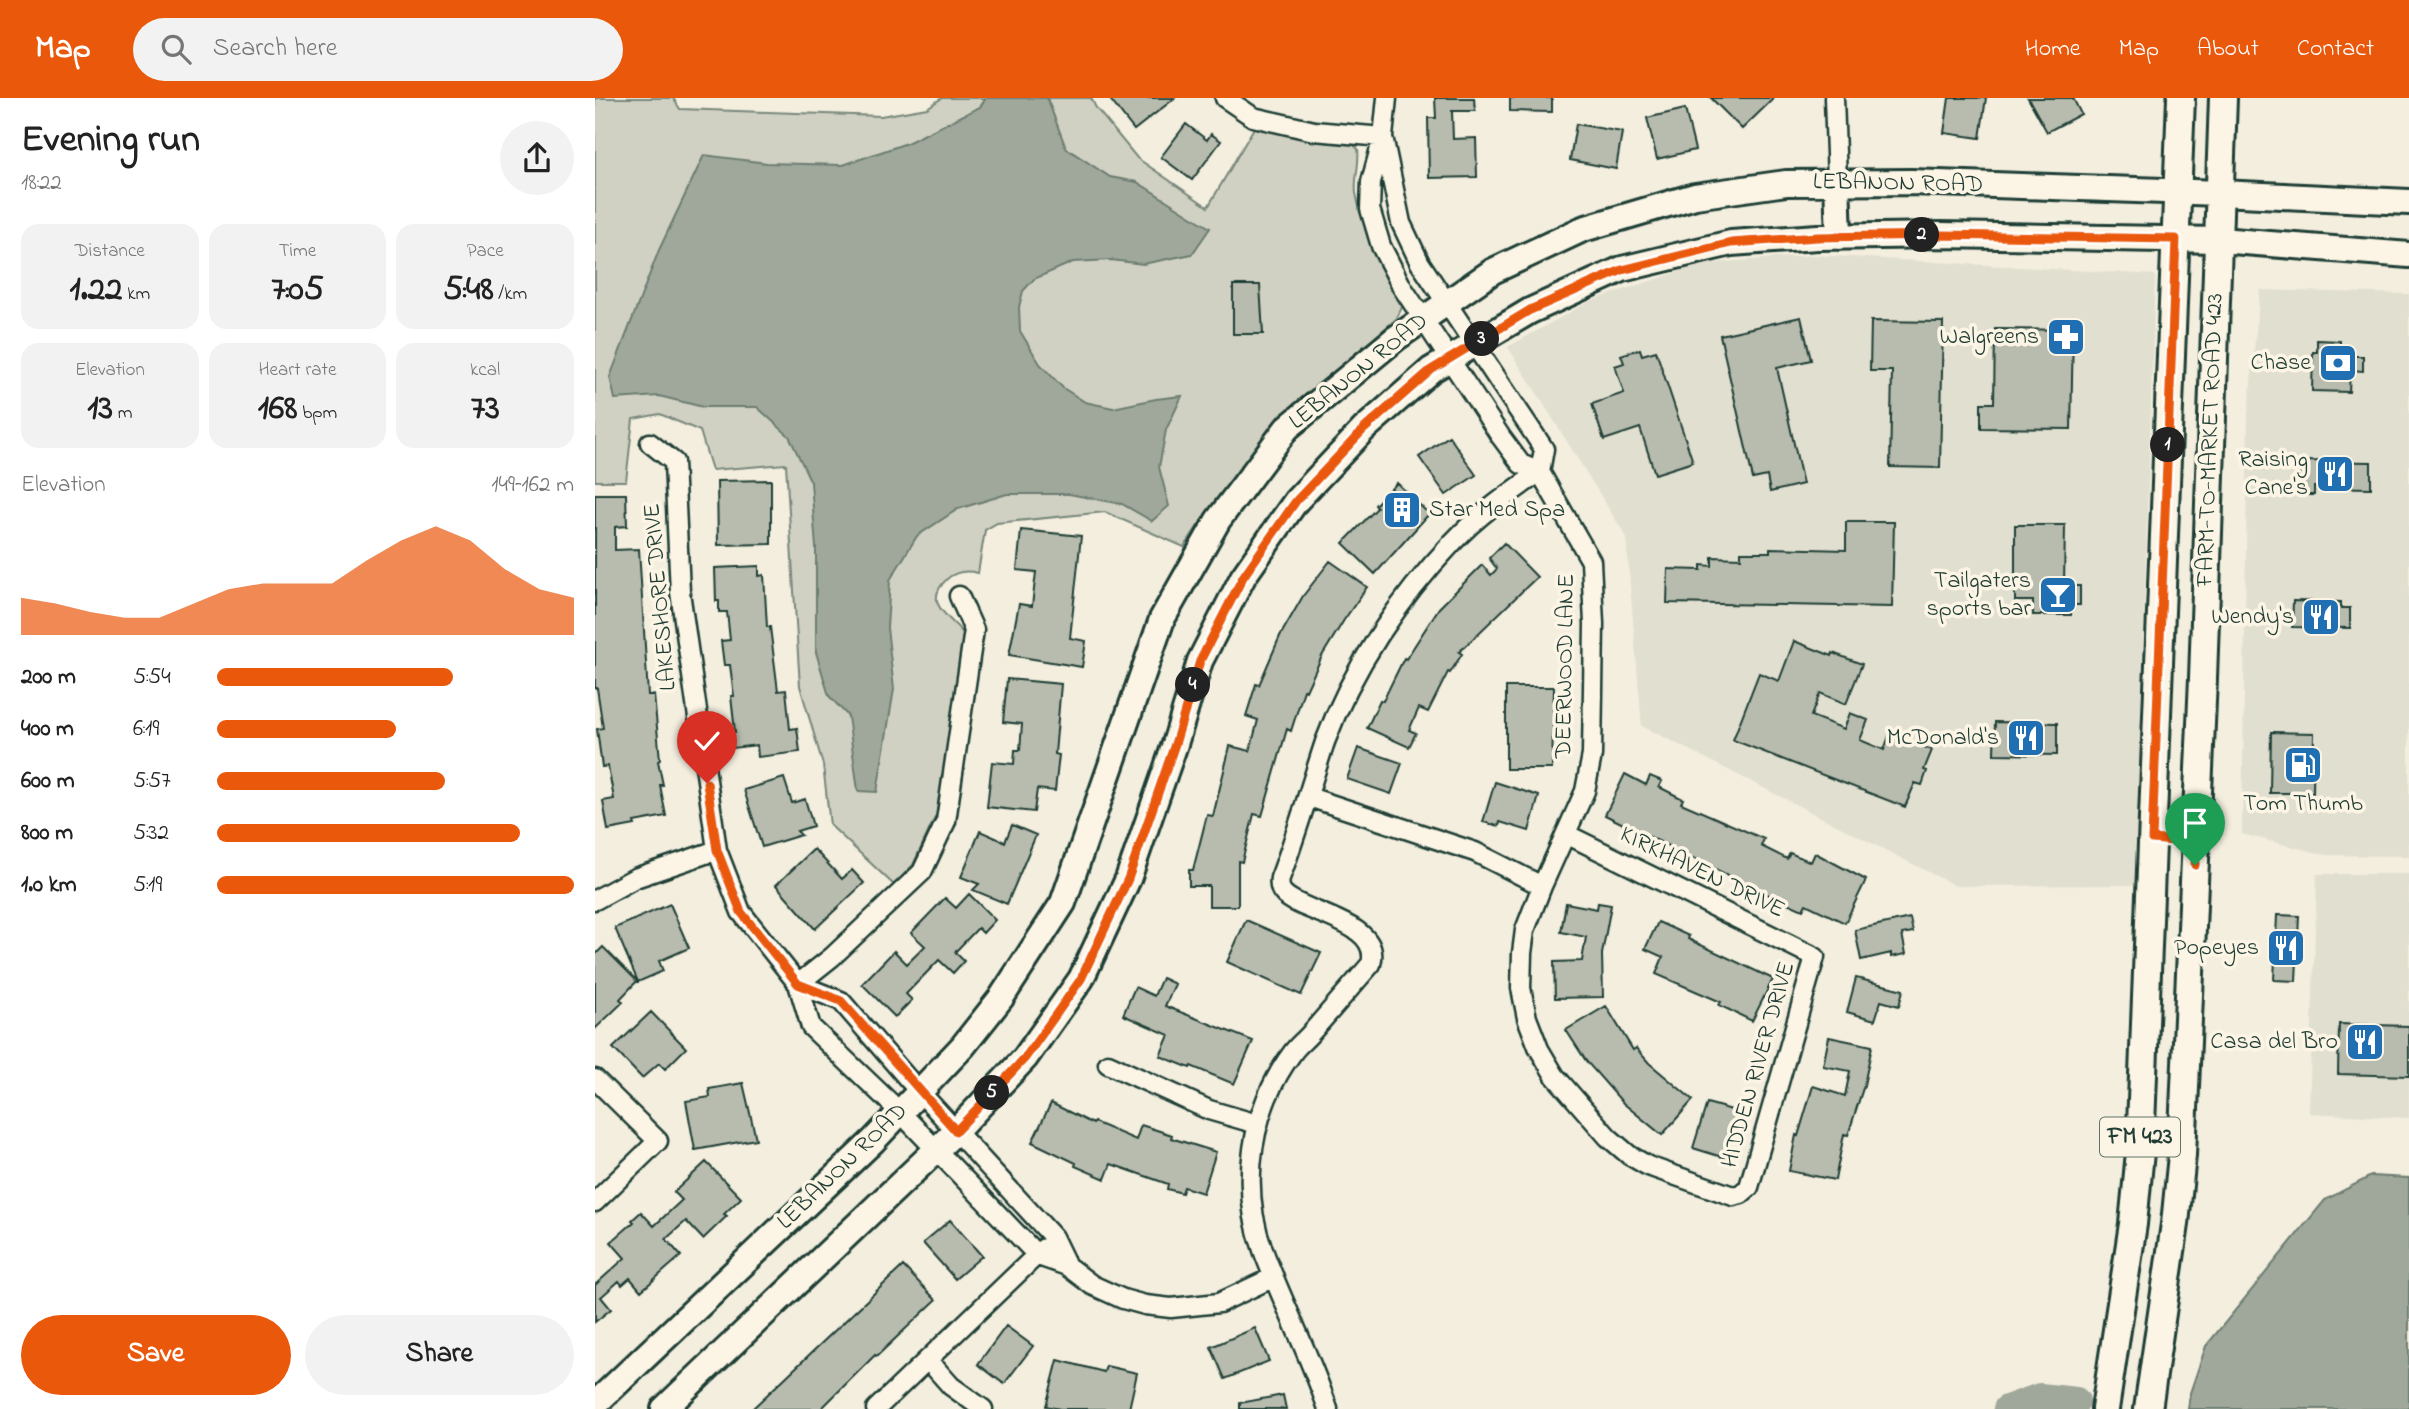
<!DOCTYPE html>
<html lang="en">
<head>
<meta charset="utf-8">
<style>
	body { margin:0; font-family:"Indie Flower",sans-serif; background:#f2f2f2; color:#222; height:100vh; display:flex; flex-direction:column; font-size:26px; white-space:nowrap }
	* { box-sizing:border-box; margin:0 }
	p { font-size:23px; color:#767676 }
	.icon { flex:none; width:38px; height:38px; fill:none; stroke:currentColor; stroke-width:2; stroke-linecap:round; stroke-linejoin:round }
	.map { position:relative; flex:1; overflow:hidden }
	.details { display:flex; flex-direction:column; background:#fff; width:595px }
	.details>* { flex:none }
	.pin { position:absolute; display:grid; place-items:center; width:60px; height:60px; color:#fff; margin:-72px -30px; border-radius:50% 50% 50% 0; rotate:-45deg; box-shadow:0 0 7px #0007 }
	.pin .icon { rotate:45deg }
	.km { position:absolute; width:35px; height:35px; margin:-18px; border-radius:50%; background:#222; color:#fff; font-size:19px; line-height:35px; text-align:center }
	.round { display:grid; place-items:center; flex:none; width:74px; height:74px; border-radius:37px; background:#f2f2f2 }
	.summary { display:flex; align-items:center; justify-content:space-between; height:119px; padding:0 21px }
	h1 { font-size:38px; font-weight:800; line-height:52px }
	.stats { display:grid; grid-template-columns:repeat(3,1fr); gap:10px; height:119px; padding:7px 21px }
	.stats div { display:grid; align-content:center; border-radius:18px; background:#f2f2f2; text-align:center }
	.stats b { font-size:35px; font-weight:800 }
	.stats small { font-size:19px; font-weight:400 }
	.stats p { font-size:19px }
	.chart { height:196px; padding:14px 21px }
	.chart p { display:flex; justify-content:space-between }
	.chart svg { width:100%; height:126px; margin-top:7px; fill:#ea580c; opacity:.7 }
	.cta { display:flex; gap:14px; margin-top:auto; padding:14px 21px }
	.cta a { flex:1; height:80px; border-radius:42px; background:#ea580c; color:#fff; font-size:28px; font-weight:800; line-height:80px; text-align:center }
	.cta a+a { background:#f2f2f2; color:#222 }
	ul { padding:0 21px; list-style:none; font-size:23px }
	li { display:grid; grid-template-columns:112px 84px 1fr; align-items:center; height:52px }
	li i { height:18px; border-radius:9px; background:#ea580c }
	header { display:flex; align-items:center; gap:42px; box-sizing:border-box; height:98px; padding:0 35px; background:#ea580c; color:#fff }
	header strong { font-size:33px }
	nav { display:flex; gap:38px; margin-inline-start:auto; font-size:24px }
	.search { width:490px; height:63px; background:#f2f2f2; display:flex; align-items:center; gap:18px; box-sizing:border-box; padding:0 24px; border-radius:38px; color:#767676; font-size:26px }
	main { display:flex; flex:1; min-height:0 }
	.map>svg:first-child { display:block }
</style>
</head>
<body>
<header>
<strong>Map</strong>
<div class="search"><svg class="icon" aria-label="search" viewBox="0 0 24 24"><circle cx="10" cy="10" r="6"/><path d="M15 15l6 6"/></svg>Search here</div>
<nav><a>Home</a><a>Map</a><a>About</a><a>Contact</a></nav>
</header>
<main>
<section class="details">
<div class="summary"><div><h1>Evening run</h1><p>18:22</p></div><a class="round"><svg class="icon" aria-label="share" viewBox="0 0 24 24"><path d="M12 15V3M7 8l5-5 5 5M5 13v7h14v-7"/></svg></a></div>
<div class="stats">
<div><p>Distance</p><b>1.22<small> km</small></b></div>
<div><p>Time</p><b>7:05</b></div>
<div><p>Pace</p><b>5:48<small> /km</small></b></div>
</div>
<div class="stats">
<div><p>Elevation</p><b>13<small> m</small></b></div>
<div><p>Heart rate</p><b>168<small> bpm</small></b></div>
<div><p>kcal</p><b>73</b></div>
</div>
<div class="chart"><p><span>Elevation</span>149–162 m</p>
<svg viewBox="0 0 160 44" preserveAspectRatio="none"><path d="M0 44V31L10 33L20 36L30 38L40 38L50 33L60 28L70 26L80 26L90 26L100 18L110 11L120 6L130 11L140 21L150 28L160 31V44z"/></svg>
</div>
<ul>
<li><b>200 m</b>5:54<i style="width:66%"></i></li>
<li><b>400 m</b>6:19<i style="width:50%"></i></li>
<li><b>600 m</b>5:57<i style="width:64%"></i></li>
<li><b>800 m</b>5:32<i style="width:85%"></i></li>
<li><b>1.0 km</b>5:19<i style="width:100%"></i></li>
</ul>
<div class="cta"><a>Save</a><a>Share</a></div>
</section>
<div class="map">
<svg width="1814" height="1311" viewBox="0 0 1814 1311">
	<rect width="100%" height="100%" fill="#f3eede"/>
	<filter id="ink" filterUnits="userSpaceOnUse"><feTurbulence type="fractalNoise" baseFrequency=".0143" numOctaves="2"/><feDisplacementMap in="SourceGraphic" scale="14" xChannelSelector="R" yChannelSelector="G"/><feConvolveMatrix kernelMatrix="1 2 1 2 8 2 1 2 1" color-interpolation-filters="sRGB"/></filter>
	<g filter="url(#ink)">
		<path fill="#e1dfd0" d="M1219 157 1560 177 1540 787 1361 788 1047 628 1031 438 913 249 995 203 1107 166Z
			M1665 192 1814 196V758L1731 757 1647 736 1653 316Z
			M1722 776H1814V1020L1714 1015Z"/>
		<path fill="#d0d1c2" stroke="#78877b" stroke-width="2" d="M0 0H78L85 11 286 18 332 10 347 0H496L501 10 542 60 613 109 660 28 755 44 763 51C765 66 759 81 761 95 768 134 791 172 808 207L802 220 726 286 684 329 602 429 589 449 510 414 402 425 390 432 383 475C371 472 361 473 352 481 323 508 364 523 371 540L363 604 343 713 318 767 299 787 235 727 228 667 205 588 191 366 117 372 105 333 65 316 38 321 31 383H0Z"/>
		<path fill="#a0a89b" stroke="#6c7d72" stroke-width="2" d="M391 0H452L471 50 515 79 542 84 615 130 597 156 548 166 516 162 478 164 439 181 428 193 424 209 425 233 445 266 468 290 490 304 518 310 561 301 587 298 571 332 564 369 574 408 557 423 527 406 474 396H412L363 411 322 438 295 482 292 530 299 591 282 694 263 693 253 618 234 598 221 554V450L216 384 194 338 162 309H108L64 298 20 301 15 279 64 152 109 57 172 65 248 67 312 45 385 9Z
			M1776 1078 1814 1080V1311H1593L1595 1295 1611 1248 1730 1102Z"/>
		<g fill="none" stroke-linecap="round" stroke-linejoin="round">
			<path stroke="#a0a89b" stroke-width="28" d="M1412 1311 1445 1299 1481 1303"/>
		</g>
		<path fill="#b8bcae" stroke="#1f3d34" stroke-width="2" d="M514 0H580L539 32Z
			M840 0H879L880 13H857L858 41 881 40 882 79 834 80 833 20H841Z
			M915 0H957V14L915 13Z
			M1116 0H1179L1147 31Z
			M1354 0H1391L1385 40 1349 35Z
			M1433 0H1478L1486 16 1452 34Z
			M1090 11 1100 52 1062 61 1052 20Z
			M591 26 612 42 616 36 626 43 597 82 566 59Z
			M981 26 1027 34 1021 71 975 62Z
			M638 187H665L668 236H638Z
			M1206 219 1216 262 1182 270 1208 386 1175 394 1172 378 1158 381 1125 237Z
			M1276 223 1348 224 1345 370 1295 369 1297 273H1275Z
			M1400 231 1478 232 1476 331 1386 330V305H1399Z
			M1722 242 1745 243V254H1755V258H1768V273L1755 272 1754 294 1717 293 1718 254H1722Z
			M1045 251 1047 257 1061 253 1098 364 1060 376 1045 330 1009 342 997 306 1029 295 1020 268 1029 265 1026 257Z
			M854 338 881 377 851 397 824 359Z
			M1704 363 1776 364V390L1719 389V397H1704Z
			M176 382V446L123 447 122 383Z
			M802 385 834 416 780 476 748 445 782 410 780 407Z
			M0 396H31L32 428 20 429V452L44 451 53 597H59L65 662 63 663 68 687H65L71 718 39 724 40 727 13 732 8 703 19 701 13 668 7 669 2 631 8 630 2 590H0Z
			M1251 424H1299L1297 509 1072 505 1073 471 1106 472V467L1117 468V459L1146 460V454H1175V450L1251 452Z
			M1420 427H1470L1469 488H1485V507H1476V517H1438V503H1420Z
			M426 432 486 438 475 540 491 543 487 569 414 557 424 506 437 508 441 474 422 472Z
			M909 445 942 479 864 554 867 556 855 575 853 574 833 614 824 610 814 632 821 635 814 649 772 630 785 602 788 603 809 560 811 561 844 510 887 467 896 477 902 471 894 460Z
			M735 463 772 489 749 522 727 558 711 593 709 592 696 633 692 631 667 718 659 716 647 764 643 763V808H614V788H594V772H598L612 717 618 718 635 648 655 653 663 622 651 618 661 586 664 587 685 538 708 498Z
			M164 468V478L169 477 172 529H175L183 593 191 592 195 631 202 630 205 654 163 659 162 647 138 650 136 634H140L136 598H139L135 567H129L126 543 135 542 132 514H124V503H121L120 470Z
			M1698 503 1746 504V510H1755V530L1697 529Z
			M1199 543 1237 558 1238 555 1267 566 1251 606 1225 595 1216 618 1249 631 1255 615 1273 622 1265 642 1289 652 1295 635 1337 652 1329 672 1332 673 1327 687 1320 685 1310 709 1138 642 1164 575 1184 583Z
			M412 581 466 586 460 656 464 657 460 693 442 691 439 714 392 709 397 664 419 666 420 652H425L427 626 408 624Z
			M911 589H959L957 671H911Z
			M1400 624 1462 625V657L1399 656Z
			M1676 634 1719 635 1718 695H1675Z
			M763 650 807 665 796 696 752 681Z
			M1030 676 1051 687 1055 678 1067 683 1064 689 1088 701 1086 705 1169 741 1166 748 1192 761 1195 755 1216 764 1220 755 1271 782 1250 825 1211 806 1208 812 1167 794 1010 717Z
			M189 680 197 705 210 701 218 728 202 733 206 737 167 749 149 692Z
			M900 684 944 698 934 733 905 724 904 728 888 724Z
			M417 727 441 737 412 806 378 792 384 786 366 779 385 733 410 744Z
			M219 751 247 781 257 772 269 785 220 831 181 787Z
			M374 796 400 822 388 835 383 830 360 854 369 863 358 875 344 862 311 896 317 902 300 919 267 886 299 853 312 866 330 848 316 835 350 800 361 810Z
			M971 805 1002 811 1003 805 1016 807 1007 856 1008 899 960 900 959 864 987 863 991 839 966 834Z
			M75 806 94 850 64 863 68 873 43 884 20 830Z
			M1682 817 1704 818 1701 883 1679 882Z
			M1315 820 1318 834 1307 836 1311 856 1296 859V855L1266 862 1260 832Z
			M651 822 726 855 706 897 632 864Z
			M1063 824 1094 838 1093 841 1178 881 1157 923 1124 907 1126 904 1061 876 1068 859 1050 851Z
			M8 849 42 883 25 901 28 904 0 931V857Z
			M567 880 580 886 570 908 658 943 639 986 596 968 595 970 565 958 574 937 528 917 540 889 559 898Z
			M1261 880 1308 892 1304 908 1286 903 1280 922 1252 914Z
			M1011 908 1038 952 1041 950 1054 965 1098 1002 1067 1037 1028 1005 991 963 971 932Z
			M56 914 91 950 70 971 64 965 47 980 18 950Z
			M1744 926 1814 928V978L1743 976Z
			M1234 939 1277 948 1269 987 1253 1037 1249 1036 1240 1082 1194 1073 1201 1037 1203 1038 1218 988 1250 998 1255 973 1228 968Z
			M148 985 161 1041 100 1052 91 1003 115 999 114 991Z
			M456 1005 498 1026 499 1024 541 1042 546 1027 577 1037 576 1040 621 1054 608 1095 589 1089 587 1095 572 1091 573 1086 516 1066 510 1081 480 1068 481 1065 437 1044Z
			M1112 1005 1144 1014 1130 1060 1098 1050Z
			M111 1064 146 1100 129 1116 132 1118 108 1141 91 1123 71 1141 86 1158 46 1193 35 1180 27 1187 24 1183 6 1199 16 1211 0 1224V1187L30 1160 16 1144 39 1124 37 1122 46 1114 59 1128 87 1102 79 1094Z
			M355 1122 387 1158 360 1181 328 1145Z
			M308 1168 341 1202 282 1258 280 1257 226 1311H157Z
			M411 1228 438 1248 409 1286 383 1266Z
			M660 1230 674 1263 630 1281 616 1249Z
			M463 1262 509 1274 511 1268 542 1275 534 1311H465L451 1308Z
			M688 1297 691 1311H645V1305Z"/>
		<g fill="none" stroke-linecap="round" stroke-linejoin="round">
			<defs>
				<path id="minor" d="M630 0 658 19 719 33 788 39
					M792 0 788 39 776 84 775 111 786 148 807 189 906 339 926 366 945 374 996 463 999 526 997 657 990 693 947 788 930 832 927 855 926 890 932 920 944 951 960 978 1013 1039 1034 1057 1053 1068 1138 1098 1146 1096 1154 1089 1220 859 971 736
					M1239 0 1242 83
					M789 43 806 125 825 165 949 351 945 374
					M55 345 79 364 85 494 122 752 146 814 203 886 216 929 305 1014 443 1158 472 1168 497 1187 528 1201 550 1207 576 1210 624 1205 679 1179
					M714 699 880 754 947 788
					M0 802 40 780 122 752
					M203 886 237 859 327 774 351 723 379 532 364 498
					M203 886 246 903 314 982 458 1139 472 1168
					M513 966 614 1012 662 1026
					M0 981 63 1043 0 1104
					M333 1262 356 1288 388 1311
					M281 1311 449 1150
					M733 1311C715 1257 688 1206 668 1152 644 1087 656 1010 698 954 703 947 710 942 716 935 736 912 756 889 776 866 788 824 708 816 689 796 684 791 684 786 685 780 702 735 715 689 730 644 757 570 804 501 858 444 883 417 915 395 945 374"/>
				<path id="secondary" d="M1242 83 1244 139
					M0 1306 278 1043 368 948 406 900 468 805 567 521 623 422 692 330 801 240 898 173 988 131 1100 98 1191 85 1316 84 1625 95 1814 104
					M69 1311 361 1033 430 960 486 881 533 781 580 646 605 563 648 479 701 403 769 331 836 272 935 213 1027 171 1136 145 1223 139 1346 137 1624 142 1814 157"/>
				<path id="primary" d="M1510 1311 1538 1126 1545 1054 1586 0
					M1553 1311 1580 1126 1587 1057 1608 580 1628 0"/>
			</defs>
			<use href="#minor" stroke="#1f3d34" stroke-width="23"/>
			<use href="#secondary" stroke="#1f3d34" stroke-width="30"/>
			<use href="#primary" stroke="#1f3d34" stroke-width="32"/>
			<use href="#minor" stroke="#fcf5e5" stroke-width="18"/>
			<use href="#secondary" stroke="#fcf5e5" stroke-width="24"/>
			<use href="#primary" stroke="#fcf5e5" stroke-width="26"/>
		</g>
	</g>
	<g fill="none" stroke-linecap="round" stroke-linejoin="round" filter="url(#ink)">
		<defs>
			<path id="route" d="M112 685 122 752 146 814 203 886 246 903 361 1033 430 960 486 881 533 781 580 646 605 563 648 479 701 403 769 331 836 272 935 212 1027 172 1136 145 1223 139 1346 137 1581 141 1557 741 1601 745 1600 767"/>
		</defs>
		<use href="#route" stroke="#fff" stroke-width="14"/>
		<use href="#route" stroke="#ea580c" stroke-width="9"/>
	</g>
	<defs>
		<symbol id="pharmacy-square" viewBox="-11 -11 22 22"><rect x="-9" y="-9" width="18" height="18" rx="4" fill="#1f6fb2" stroke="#fcf5e5"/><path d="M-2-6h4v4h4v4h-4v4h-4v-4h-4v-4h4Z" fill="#fff"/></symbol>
		<symbol id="bank-square" viewBox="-11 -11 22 22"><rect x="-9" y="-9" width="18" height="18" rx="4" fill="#1f6fb2" stroke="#fcf5e5"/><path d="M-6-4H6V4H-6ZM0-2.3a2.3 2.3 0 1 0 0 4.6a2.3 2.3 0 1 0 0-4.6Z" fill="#fff"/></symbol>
		<symbol id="restaurant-square" viewBox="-11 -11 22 22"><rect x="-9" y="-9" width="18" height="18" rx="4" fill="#1f6fb2" stroke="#fcf5e5"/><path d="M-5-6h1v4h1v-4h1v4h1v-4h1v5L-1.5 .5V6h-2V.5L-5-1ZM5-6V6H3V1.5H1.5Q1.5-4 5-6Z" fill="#fff"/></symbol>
		<symbol id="building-square" viewBox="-11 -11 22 22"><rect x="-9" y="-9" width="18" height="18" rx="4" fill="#1f6fb2" stroke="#fcf5e5"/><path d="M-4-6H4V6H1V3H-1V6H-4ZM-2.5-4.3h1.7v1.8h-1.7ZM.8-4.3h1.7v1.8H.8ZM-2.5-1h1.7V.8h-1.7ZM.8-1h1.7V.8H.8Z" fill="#fff"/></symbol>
		<symbol id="bar-square" viewBox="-11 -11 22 22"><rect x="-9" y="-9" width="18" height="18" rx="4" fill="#1f6fb2" stroke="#fcf5e5"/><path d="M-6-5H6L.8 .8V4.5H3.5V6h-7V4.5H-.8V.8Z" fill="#fff"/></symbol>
		<symbol id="fuel-square" viewBox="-11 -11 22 22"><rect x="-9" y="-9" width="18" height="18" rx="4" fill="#1f6fb2" stroke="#fcf5e5"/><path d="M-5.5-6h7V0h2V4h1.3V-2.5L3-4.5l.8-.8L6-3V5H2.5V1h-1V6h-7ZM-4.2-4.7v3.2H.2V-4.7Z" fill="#fff"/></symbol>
	</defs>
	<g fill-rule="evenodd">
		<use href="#pharmacy-square" x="1449" y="217" width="44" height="44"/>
		<use href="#bank-square" x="1721" y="243" width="44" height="44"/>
		<use href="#restaurant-square" x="1718" y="354" width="44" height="44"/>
		<use href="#building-square" x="785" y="390" width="44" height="44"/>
		<use href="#bar-square" x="1441" y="475" width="44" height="44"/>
		<use href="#restaurant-square" x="1704" y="497" width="44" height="44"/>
		<use href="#restaurant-square" x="1409" y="618" width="44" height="44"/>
		<use href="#fuel-square" x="1686" y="645" width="44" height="44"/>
		<use href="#restaurant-square" x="1669" y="828" width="44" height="44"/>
		<use href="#restaurant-square" x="1748" y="922" width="44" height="44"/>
	</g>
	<g text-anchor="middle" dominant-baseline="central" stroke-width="7" stroke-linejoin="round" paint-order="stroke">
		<rect fill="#fcf5e5" stroke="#617469" stroke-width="2" x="1505" y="1019.5" width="80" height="39" rx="5"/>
		<g font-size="23" font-weight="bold" fill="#1f3d34">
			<text x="1545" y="1039">FM 423</text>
		</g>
		<g font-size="24" fill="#1f3d34" stroke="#fcf5e5">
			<text transform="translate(1303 86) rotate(1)">LEBANON ROAD</text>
			<text transform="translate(764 274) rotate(-39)">LEBANON ROAD</text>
			<text transform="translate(1616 342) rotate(-88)">FARM-TO-MARKET ROAD 423</text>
			<text transform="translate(66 499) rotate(-95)">LAKESHORE DRIVE</text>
			<text transform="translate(971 568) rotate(-89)">DEERWOOD LANE</text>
			<text transform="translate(1107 775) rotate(26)">KIRKHAVEN DRIVE</text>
			<text transform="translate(1164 967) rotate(-74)">HIDDEN RIVER DRIVE</text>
			<text transform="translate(248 1069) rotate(-44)">LEBANON ROAD</text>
		</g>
		<g font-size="24" fill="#1f3d34" stroke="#fcf5e5" text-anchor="end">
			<text x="1444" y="239">Walgreens</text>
			<text x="1716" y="265">Chase</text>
			<text x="1713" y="362">Raising<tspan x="1713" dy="28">Cane's</tspan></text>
			<text x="834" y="412" text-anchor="start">Star Med Spa</text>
			<text x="1436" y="483">Tailgaters<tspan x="1436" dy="28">sports bar</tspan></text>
			<text x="1699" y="519">Wendy's</text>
			<text x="1404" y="640">McDonald's</text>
			<text x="1708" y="706" text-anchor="middle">Tom Thumb</text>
			<text x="1664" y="850">Popeyes</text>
			<text x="1743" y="944">Casa del Bro</text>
		</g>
	</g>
</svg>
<div class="pin" style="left:1600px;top:767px;background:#1e9e55"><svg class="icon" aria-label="arrive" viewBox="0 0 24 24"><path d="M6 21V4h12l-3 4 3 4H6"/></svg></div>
<div class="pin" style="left:112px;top:685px;background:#d93025"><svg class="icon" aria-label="check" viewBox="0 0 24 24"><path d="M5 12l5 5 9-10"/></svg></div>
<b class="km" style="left:1573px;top:347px">1</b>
<b class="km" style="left:1327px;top:137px">2</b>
<b class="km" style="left:887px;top:241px">3</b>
<b class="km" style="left:598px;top:587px">4</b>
<b class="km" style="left:397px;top:995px">5</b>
</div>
</main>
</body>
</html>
